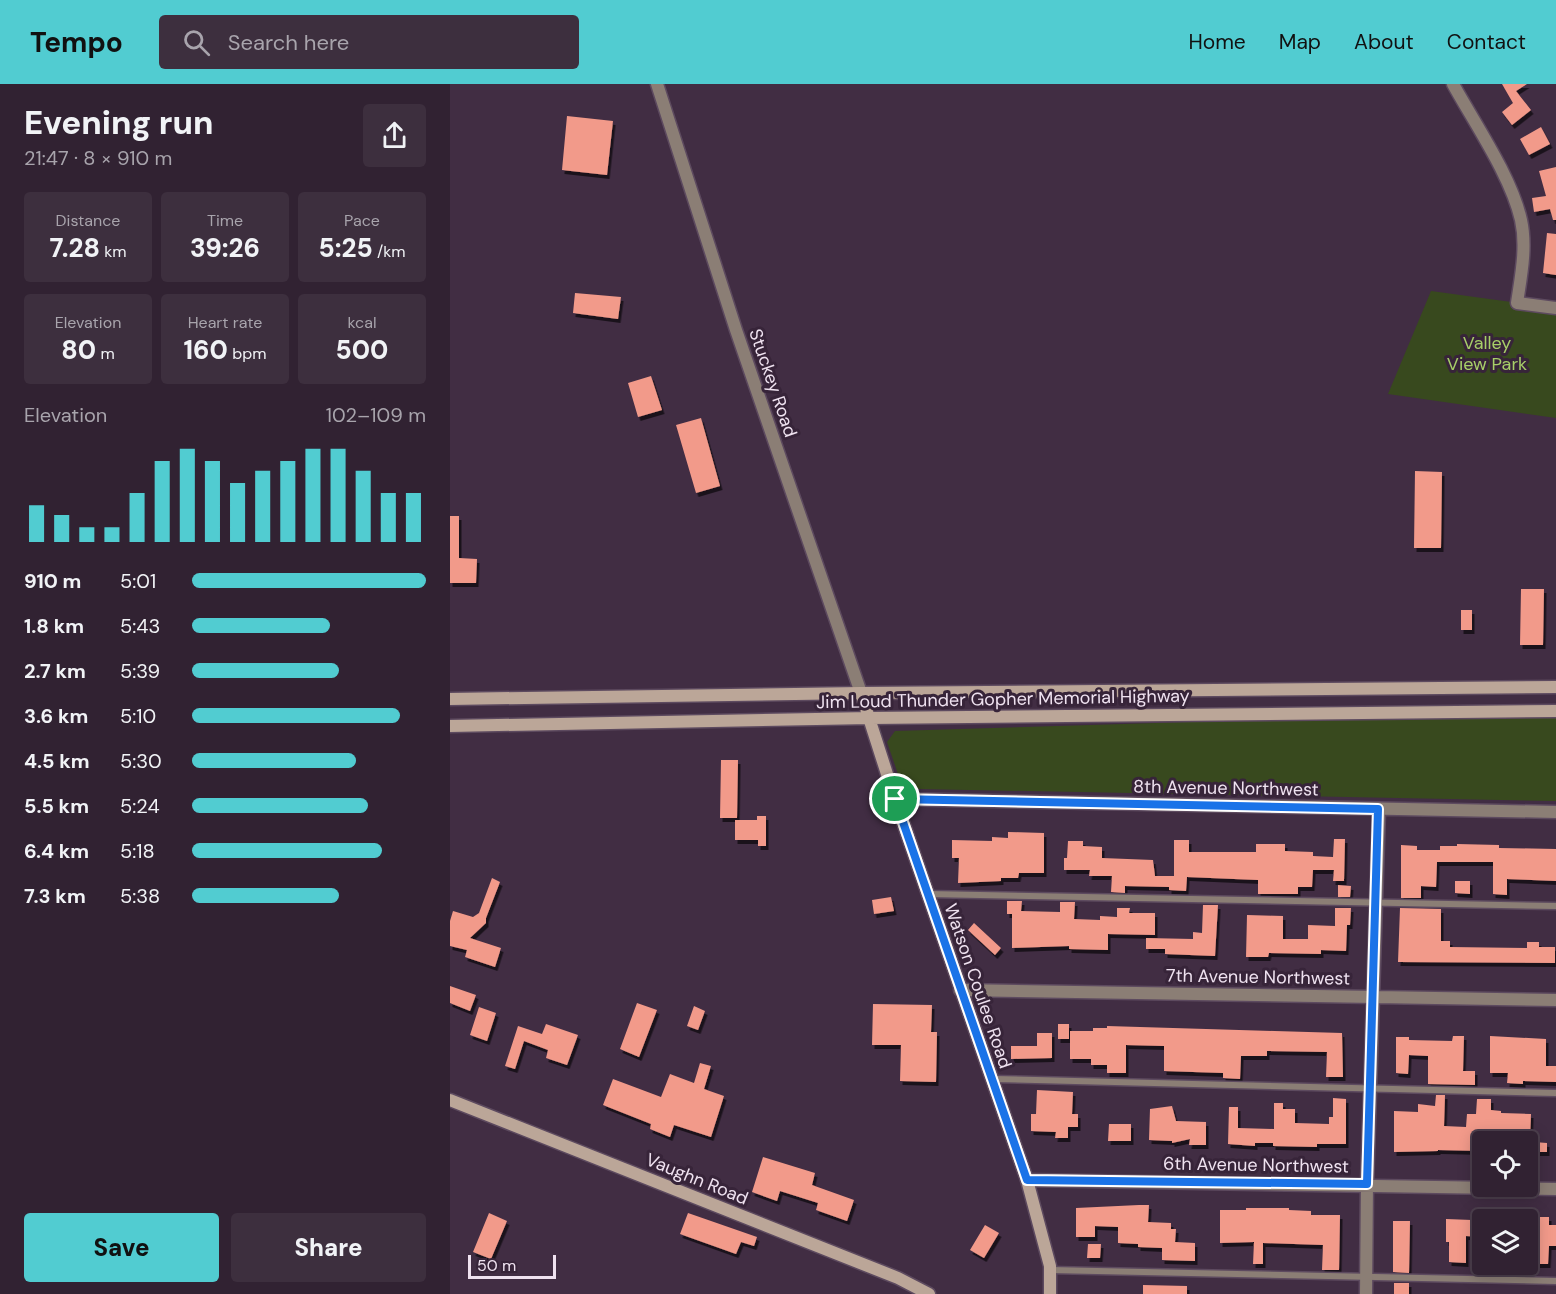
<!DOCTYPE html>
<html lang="en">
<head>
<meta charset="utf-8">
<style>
	body { margin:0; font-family:"DM Sans",sans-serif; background:#3d2f3e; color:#f1f3f6; height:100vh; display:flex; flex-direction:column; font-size:22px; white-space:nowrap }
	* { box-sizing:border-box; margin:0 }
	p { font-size:20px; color:#a8a4ac }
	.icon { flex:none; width:33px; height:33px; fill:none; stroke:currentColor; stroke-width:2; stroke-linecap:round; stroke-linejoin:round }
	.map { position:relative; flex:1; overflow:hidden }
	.drawer { display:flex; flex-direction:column; background:#312232; width:450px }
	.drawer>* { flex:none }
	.fabs { position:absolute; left:1022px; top:1047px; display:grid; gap:12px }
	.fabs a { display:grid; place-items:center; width:66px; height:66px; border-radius:6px; background:#312232; box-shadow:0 3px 15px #0003,0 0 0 2px #4c3f4d; font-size:30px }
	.scale { position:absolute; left:18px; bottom:15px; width:88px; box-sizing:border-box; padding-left:6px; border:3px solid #efe2f0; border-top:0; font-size:16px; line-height:21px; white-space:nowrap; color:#efe2f0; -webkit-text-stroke:4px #372439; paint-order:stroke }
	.pin { position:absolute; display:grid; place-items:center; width:51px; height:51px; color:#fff; margin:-26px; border:3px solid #fff; border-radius:50%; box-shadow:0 2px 6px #0007 }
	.round { display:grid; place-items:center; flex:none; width:63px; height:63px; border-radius:6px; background:#3d2f3e }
	.headline { display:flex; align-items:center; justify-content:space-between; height:102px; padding:0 24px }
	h1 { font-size:33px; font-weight:800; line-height:45px }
	.metrics { display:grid; grid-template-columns:repeat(3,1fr); gap:9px; height:102px; padding:6px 24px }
	.metrics div { display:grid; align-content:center; border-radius:6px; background:#3d2f3e; text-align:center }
	.metrics b { font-size:26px; font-weight:800 }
	.metrics small { font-size:16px; font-weight:400 }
	.metrics p { font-size:16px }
	.chart { height:168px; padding:12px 24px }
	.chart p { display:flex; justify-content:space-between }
	.chart svg { width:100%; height:108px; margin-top:6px; stroke:#51ccd1; stroke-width:6 }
	.button { display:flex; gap:12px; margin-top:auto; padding:12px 24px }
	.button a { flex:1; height:69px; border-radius:6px; background:#51ccd1; color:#111; font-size:24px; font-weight:800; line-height:69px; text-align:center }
	.button a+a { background:#3d2f3e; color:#f1f3f6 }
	ul { padding:0 24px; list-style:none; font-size:20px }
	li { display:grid; grid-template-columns:96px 72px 1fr; align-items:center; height:45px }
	li i { height:15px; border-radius:8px; background:#51ccd1 }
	header { display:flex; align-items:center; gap:36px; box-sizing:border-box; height:84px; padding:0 30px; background:#51ccd1; color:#111 }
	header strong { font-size:28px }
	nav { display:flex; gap:33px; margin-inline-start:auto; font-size:21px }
	.search { width:420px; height:54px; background:#3d2f3e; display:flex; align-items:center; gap:15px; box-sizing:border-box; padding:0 21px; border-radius:6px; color:#a8a4ac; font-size:22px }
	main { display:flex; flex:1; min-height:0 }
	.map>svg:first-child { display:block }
</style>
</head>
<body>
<header>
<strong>Tempo</strong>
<div class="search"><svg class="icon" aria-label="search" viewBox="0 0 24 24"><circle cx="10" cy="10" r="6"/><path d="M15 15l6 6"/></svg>Search here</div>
<nav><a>Home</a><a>Map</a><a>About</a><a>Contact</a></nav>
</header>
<main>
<section class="drawer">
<div class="headline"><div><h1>Evening run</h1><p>21:47 · 8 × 910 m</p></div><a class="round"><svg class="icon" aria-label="share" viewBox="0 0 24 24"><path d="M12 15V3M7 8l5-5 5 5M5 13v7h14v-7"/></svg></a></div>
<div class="metrics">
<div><p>Distance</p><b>7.28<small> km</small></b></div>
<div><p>Time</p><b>39:26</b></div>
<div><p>Pace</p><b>5:25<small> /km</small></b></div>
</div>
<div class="metrics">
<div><p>Elevation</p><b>80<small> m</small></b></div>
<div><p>Heart rate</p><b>160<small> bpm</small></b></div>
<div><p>kcal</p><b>500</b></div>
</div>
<div class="chart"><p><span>Elevation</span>102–109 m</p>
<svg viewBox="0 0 160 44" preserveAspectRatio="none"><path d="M5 44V29M15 44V33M25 44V38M35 44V38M45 44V24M55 44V11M65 44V6M75 44V11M85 44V20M95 44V15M105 44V11M115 44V6M125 44V6M135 44V15M145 44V24M155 44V24"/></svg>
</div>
<ul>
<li><b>910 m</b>5:01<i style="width:100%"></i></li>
<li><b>1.8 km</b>5:43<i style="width:59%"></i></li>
<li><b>2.7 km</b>5:39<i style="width:63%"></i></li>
<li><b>3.6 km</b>5:10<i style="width:89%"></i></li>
<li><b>4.5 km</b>5:30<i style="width:70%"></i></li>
<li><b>5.5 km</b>5:24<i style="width:75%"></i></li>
<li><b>6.4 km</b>5:18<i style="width:81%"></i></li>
<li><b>7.3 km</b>5:38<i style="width:63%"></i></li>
</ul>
<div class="button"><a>Save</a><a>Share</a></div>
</section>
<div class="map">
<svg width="1106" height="1210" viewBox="0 0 1106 1210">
	<defs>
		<filter id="shadow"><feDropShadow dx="2.5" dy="4" stdDeviation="0" flood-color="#0009"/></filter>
	</defs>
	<rect width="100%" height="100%" fill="#412d43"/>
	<path fill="#38491e" d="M981 207 1106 224V334L938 310Z
		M1106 627V717L468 705 450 696 437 658 445 647Z"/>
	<path fill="#f29a8a" filter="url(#shadow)" d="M1052 0H1077L1066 7 1081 26 1062 41 1052 28 1063 19Z
		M117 32 163 37 157 91 112 86Z
		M1091 43 1100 60 1079 71 1070 55Z
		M1106 83V136H1103L1100 125 1084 128 1082 114 1096 112 1089 87Z
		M1097 149 1106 150V191L1093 189Z
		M125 209 171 213 168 235 123 229Z
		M201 292 212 326 188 333 178 299Z
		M251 334 270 402 246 409 226 341Z
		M965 387 992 388 991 464H964Z
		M0 432H9V474L27 475 26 499H0Z
		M1071 505H1094L1093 561H1070Z
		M1011 526H1022V546H1011Z
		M271 676H288L287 734H270Z
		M307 732H316V762H308V756H285V736H307Z
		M558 748 594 749V789H569L568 794H551V797L508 799 509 774H502V756L542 757V753L558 754Z
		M884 755H895L894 797H883L884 786H863L862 803H848V810H808V796L737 793 736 807 719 806V803L675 802V809L661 808 662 792H639L640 786H614V774H617L618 757H633V762L652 763V774L703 776 705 792H724V756H739V768H806V760H835V767L863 768V772L883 773Z
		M1007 760 1049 761V764L1106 765V797L1057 795V811L1043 810V778H987L986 803 971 802V814H951V761L967 762V766H990V762H1007Z
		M42 794 50 798 36 834V839L20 854 51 864 45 883 15 873 17 866 0 862V837L3 827 23 833 29 829Z
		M1005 797H1020V810L1005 809Z
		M888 801 901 802 900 813H888Z
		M441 813 444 827 424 830 422 816Z
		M557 817H572L571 827 610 828V818H625L624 835 650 836V832L667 833V824H680L679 829H705V851L658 850V866L619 865V862L562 864V830H557Z
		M753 821H768L765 872 715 870V865H696V854L743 855V848L752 849Z
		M885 824H901L900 841H897L896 867 871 866V870L819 869 818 873H796L797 831 833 832V855H858V841L885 842Z
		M950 824 991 825V857H1000V863L1077 864V858H1089V863H1105V879L948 878Z
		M524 839 551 864 545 871 518 846Z
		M0 902 26 911 20 927 0 919Z
		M187 919 207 926 189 973 170 965Z
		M423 920 482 921 481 948H487L486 998 450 997 451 961H422Z
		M244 922 255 927 248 946 237 942Z
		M29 923 46 929 37 957 20 951Z
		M96 940 128 951 117 981 96 974 98 966 74 957 65 985 55 982 68 942 92 950Z
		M608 940H619V955H608Z
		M657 942 892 949 893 993H876L877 968 817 967V972H791L790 995 773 994V989L714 987V962L676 961V989H657V981H641V975H620V947H643V944H657Z
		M587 949H602V974L561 975V962H587Z
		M1003 952H1014L1013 987H1025V1001L978 1000V972L959 971 958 990 946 989V953H959V956L1002 957Z
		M1040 952 1096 955V982H1106V998L1073 997V1000L1057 999 1058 989H1040Z
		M250 979 261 982 254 1005 274 1012 261 1053 224 1041 220 1053 200 1045 201 1040 153 1021 163 995 211 1013 220 990 244 999Z
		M587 1006 623 1008 622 1030H628V1043H618V1054H605L606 1048 581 1047V1030H586Z
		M986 1011H995L994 1042 1016 1043 1017 1030H1026L1027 1015H1041V1026L1051 1027V1029L1081 1030 1080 1055 1051 1054V1058H1032V1067L988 1066V1067L944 1068V1027L968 1028V1020L985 1022Z
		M883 1014 896 1015V1060H867V1063L823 1062V1059H805V1062L778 1060 779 1023H788V1044L824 1045V1019H833V1025H845V1039L879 1040V1033H883Z
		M722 1022 726 1037 756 1038V1061H739L740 1055 722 1059V1057L699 1056 700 1025Z
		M659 1040H681V1057H658Z
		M1084 1058 1097 1059V1068H1084Z
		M313 1073 365 1089 362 1101 404 1116 397 1137 366 1126 368 1119 330 1107 327 1117 302 1108Z
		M689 1121H699L698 1138 721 1139V1145H726L725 1158 745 1159V1177L712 1176V1164L688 1163V1160L668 1159V1143L645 1142V1153H626V1124Z
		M796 1124H839V1126L861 1127V1131H890L889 1186H872L873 1161 813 1159V1180H803L804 1158 770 1159V1126H796Z
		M39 1129 57 1137 41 1175 23 1168Z
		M238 1129 307 1153 304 1162 291 1158 286 1170 230 1150Z
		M1077 1133H1099V1141H1106V1162H1099L1098 1180H1082L1083 1151H1077Z
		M1022 1134H1032V1153L1016 1152V1179L999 1178V1158H996V1135L1022 1136Z
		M943 1137H960L959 1189 943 1188Z
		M535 1141 549 1149 534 1174 520 1166Z
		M638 1160H651L650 1174H637Z
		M944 1199H959V1210H944Z
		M693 1201 737 1202V1210H693Z"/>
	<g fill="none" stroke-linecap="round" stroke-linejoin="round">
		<defs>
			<path id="service" d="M478 810 1106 822
				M543 995 1106 1009
				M600 1186 1106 1197"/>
			<path id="minor" d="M207 0 286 246 411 609
				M1003 0C1025 40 1061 92 1071 136 1077 163 1071 192 1067 219L1106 224
				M445 715 1106 728
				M510 906 1106 916
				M577 1096 1106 1105
				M916 1210 917 1100 929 725"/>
			<path id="secondary" d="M411 609 445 715 577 1096 600 1182V1210
				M0 615 411 609 1106 603
				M0 642 420 634 1106 627
				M0 1016 448 1194 479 1210"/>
		</defs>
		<use href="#service" stroke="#5d4a5f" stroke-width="9"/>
		<use href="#minor" stroke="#5d4a5f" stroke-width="15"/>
		<use href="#secondary" stroke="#5d4a5f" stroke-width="15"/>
		<use href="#service" stroke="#8b7e75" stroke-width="6"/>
		<use href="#minor" stroke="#8b7e75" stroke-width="12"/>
		<use href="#secondary" stroke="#bba698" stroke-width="12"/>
	</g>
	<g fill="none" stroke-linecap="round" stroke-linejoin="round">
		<defs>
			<path id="route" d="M445 715 928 725 917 1100 577 1096Z"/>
		</defs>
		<use href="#route" stroke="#fff" stroke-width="12"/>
		<use href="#route" stroke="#1a73e8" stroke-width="8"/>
	</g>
	<g text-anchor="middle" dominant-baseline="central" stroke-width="6" stroke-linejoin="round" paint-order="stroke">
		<g font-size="18" fill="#a7cf68" stroke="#372439">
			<text x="1037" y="259">Valley<tspan x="1037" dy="21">View Park</tspan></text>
		</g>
		<g font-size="18" fill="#efe2f0" stroke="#372439">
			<text transform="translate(323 299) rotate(71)">Stuckey Road</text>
			<text transform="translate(553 615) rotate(-1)">Jim Loud Thunder Gopher Memorial Highway</text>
			<text transform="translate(776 704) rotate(1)">8th Avenue Northwest</text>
			<text transform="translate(808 893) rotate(1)">7th Avenue Northwest</text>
			<text transform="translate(528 902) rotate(71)">Watson Coulee Road</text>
			<text transform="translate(806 1081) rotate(1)">6th Avenue Northwest</text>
			<text transform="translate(247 1095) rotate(22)">Vaughn Road</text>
		</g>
	</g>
</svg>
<div class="fabs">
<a><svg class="icon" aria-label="locate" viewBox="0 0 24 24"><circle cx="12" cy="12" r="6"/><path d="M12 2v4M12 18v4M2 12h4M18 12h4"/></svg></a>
<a><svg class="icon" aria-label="layers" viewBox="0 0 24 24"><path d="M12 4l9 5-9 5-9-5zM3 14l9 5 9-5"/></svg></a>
</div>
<div class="scale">50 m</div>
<div class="pin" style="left:445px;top:715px;background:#1e9e55"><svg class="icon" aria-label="arrive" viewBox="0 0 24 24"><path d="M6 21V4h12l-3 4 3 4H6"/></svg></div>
</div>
</main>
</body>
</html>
